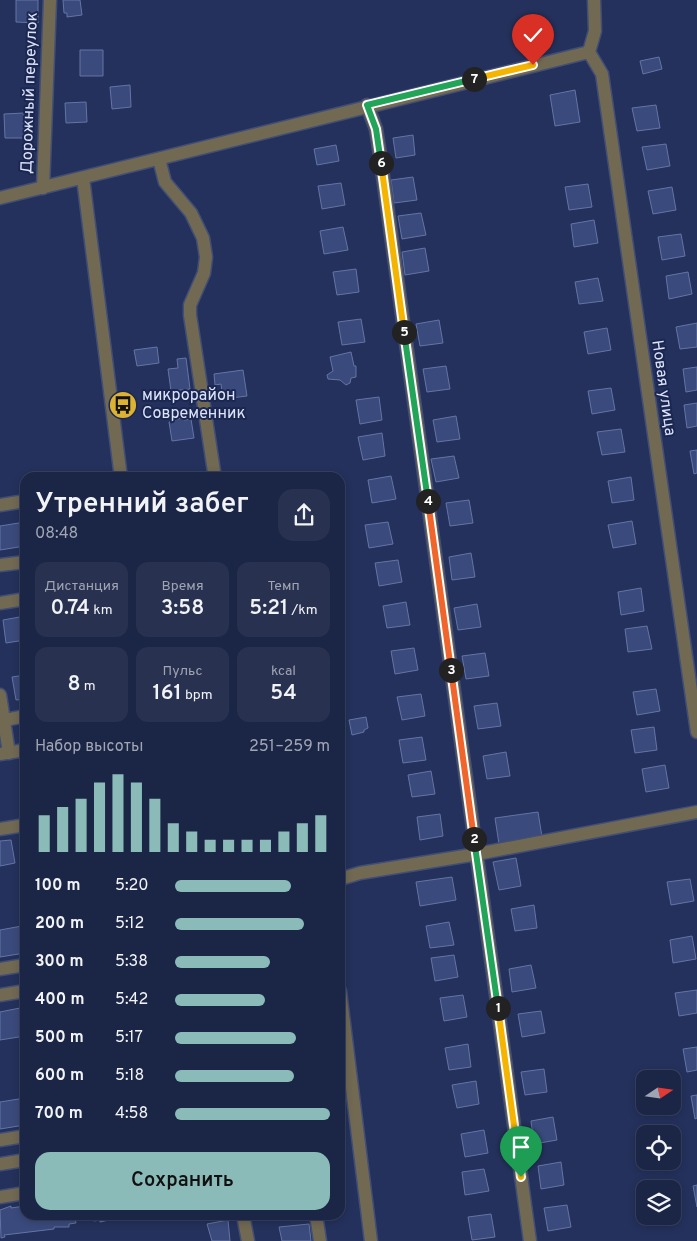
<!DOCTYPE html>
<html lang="ru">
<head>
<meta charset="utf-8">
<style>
	body { margin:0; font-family:Overpass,sans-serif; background:#283150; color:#f1f3f6; height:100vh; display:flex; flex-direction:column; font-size:19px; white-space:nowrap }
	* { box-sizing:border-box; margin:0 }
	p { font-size:16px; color:#a0a5b3 }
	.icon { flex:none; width:28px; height:28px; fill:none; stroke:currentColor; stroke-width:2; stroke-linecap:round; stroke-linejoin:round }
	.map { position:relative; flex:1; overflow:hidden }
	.details { position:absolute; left:20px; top:472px; width:325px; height:748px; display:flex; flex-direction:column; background:#1b2545; border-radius:15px; box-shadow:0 2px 8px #0003,0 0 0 1px #39425e }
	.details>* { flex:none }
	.needle { width:32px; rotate:77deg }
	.fabs { position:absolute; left:636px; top:1070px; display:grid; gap:10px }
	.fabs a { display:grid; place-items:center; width:45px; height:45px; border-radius:10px; background:#1b2545; box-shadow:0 2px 8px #0003,0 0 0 1px #39425e; font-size:25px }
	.pin { position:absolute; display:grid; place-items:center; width:42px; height:42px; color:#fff; margin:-51px -21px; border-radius:50% 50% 50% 0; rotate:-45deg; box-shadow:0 0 5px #0007 }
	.pin .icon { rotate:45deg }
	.km { position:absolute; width:25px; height:25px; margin:-12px; border-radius:50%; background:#222; color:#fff; font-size:14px; line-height:25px; text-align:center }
	.round { display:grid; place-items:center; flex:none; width:52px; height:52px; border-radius:15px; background:#283150 }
	.summary { display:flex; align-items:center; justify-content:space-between; height:85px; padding:0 15px }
	h1 { font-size:28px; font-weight:600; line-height:38px }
	.stats { display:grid; grid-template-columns:repeat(3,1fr); gap:8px; height:85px; padding:5px 15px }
	.stats div { display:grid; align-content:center; border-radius:12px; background:#283150; text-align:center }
	.stats b { font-size:21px; font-weight:600 }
	.stats small { font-size:14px; font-weight:400 }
	.stats p { font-size:14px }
	.chart { height:140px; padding:10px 15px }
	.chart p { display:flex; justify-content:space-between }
	.chart svg { width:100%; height:90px; margin-top:5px; stroke:#8bbbb9; stroke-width:6 }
	.primary-button { display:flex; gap:10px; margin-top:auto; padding:10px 15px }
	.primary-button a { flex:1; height:58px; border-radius:15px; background:#8bbbb9; color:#111; font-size:20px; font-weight:600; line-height:58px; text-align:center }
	ul { padding:0 15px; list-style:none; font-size:16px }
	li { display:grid; grid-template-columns:80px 60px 1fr; align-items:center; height:38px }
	li i { height:12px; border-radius:6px; background:#8bbbb9 }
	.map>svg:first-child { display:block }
</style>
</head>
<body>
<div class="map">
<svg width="697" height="1241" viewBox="0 0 697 1241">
	<rect width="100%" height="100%" fill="#24315c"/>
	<path fill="#3a4a7c" stroke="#6374a5" d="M16 0H38V23L16 22Z
		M63 0H80L82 15 67 17V13H64Z
		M80 50H103V76H80Z
		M659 57 662 69 643 74 640 61Z
		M130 85 131 107 112 109 110 87Z
		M575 90 580 122 555 126 550 95Z
		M86 102 87 122 66 123 65 103Z
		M656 105 660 128 637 131 632 108Z
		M24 113V138H5L4 114Z
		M413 135 415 155 396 158 393 138Z
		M666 144 670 166 647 170 642 147Z
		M336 145 339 161 317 165 314 149Z
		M413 177 417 200 394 203 391 180Z
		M341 183 345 205 322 209 318 186Z
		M588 184 592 207 569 210 565 187Z
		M672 187 676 210 653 214 648 191Z
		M421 213 426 235 402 239 398 216Z
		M594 220 598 243 574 247 571 224Z
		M343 227 348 250 324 254 320 231Z
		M681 234 685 256 662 260 658 237Z
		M425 248 429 271 405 275 402 252Z
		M356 269 359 292 337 295 333 272Z
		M688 272 692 294 669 299 666 276Z
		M598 278 603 301 579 304 575 282Z
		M361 319 365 342 342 345 338 322Z
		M439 320 443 343 420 346 416 324Z
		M697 323V347L680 349 676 327Z
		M607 328 611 350 588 354 584 332Z
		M157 347 159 363 137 366 134 350Z
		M351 352 354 366H356V377L351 378 350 383 346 385 340 380 328 379 327 375 333 371 330 357Z
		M186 358 190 389 171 391 168 369 178 368 177 359Z
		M446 366 450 389 427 392 423 369Z
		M697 367V390L686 392 683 369Z
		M243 370 247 396 223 399 221 384 215 385 214 374Z
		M611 388 615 410 592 414 588 391Z
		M379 397 382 420 360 424 356 400Z
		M697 403V426L687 428 684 405Z
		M456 416 460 439 437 442 433 420Z
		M184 417V420L191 419 194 438 172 441 169 422Z
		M621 429 625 452 602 455 597 432Z
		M382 433 385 456 363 460 358 437Z
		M697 450V473L694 474 690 451Z
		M454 456 459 478 436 482 431 459Z
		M391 476 396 499 372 503 368 480Z
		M631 477 634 500 612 503 608 481Z
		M469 500 473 523 450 526 446 503Z
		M632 521 636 544 613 548 608 525Z
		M25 522V546L0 550V526Z
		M388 522 393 544 369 548 365 525Z
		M471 553 475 577 452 580 449 557Z
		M398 560 402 582 379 586 375 563Z
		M641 588 644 611 621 615 618 592Z
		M406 602 410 625 387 628 383 606Z
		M477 604 481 627 458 630 454 608Z
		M25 616V640L6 643 3 620Z
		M647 626 652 649 628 652 625 629Z
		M414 648 418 670 395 674 391 651Z
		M485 653 489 676 466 679 462 656Z
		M25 675V699L16 700 12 677Z
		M656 689 660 711 637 715 633 692Z
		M421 694 425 716 402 720 397 697Z
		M497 703 501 726 478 729 474 706Z
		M366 717 368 728 364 730V732L352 735 349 720Z
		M654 727 657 750 635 753 631 730Z
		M422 737 426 760 403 763 399 740Z
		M506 752 510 776 487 779 483 756Z
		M665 765 669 788 646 792 642 769Z
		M431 771 435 794 412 797 408 775Z
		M538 812 542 837 499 844 495 818Z
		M440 814 443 836 420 840 417 817Z
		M11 840 15 863 0 866V841Z
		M516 858 521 886 499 890 493 862Z
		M452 877 456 900 420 906 416 882Z
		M690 879 694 901 671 905 667 882Z
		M534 905 537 928 515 931 511 909Z
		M449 922 454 945 430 948 426 926Z
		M22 926 25 953 0 957V930Z
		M692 936 696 959 673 963 670 940Z
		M454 955 458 977 435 981 431 958Z
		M531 965 536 988 512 992 509 969Z
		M697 990V1013L679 1016 675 993Z
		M463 995 467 1017 444 1021 440 998Z
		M25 1007V1036L0 1040V1012Z
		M541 1011 545 1033 522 1037 518 1014Z
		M468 1044 471 1067 449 1070 445 1048Z
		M697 1047V1070L687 1072 683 1049Z
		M544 1069 547 1092 525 1095 521 1072Z
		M476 1081 479 1104 457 1108 452 1085Z
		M697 1095V1118L695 1119 691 1096Z
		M25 1098V1125L0 1129V1102Z
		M553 1117 557 1140 534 1144 531 1121Z
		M484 1130 488 1153 465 1157 461 1134Z
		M561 1162 564 1185 541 1189 538 1166Z
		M484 1169 489 1191 465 1195 462 1172Z
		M697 1185V1207L693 1186Z
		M567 1205 571 1227 548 1231 544 1208Z
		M11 1206V1208L25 1206V1215H74L76 1223 69 1224V1227H54V1229L4 1235 5 1237 1 1238 0 1210Z
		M491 1214 495 1237 472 1240 468 1217Z
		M93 1215H137V1216L126 1218V1216L100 1222V1220L94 1221Z
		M228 1220 230 1241H212L207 1224Z
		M309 1224 311 1241H282L279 1227Z"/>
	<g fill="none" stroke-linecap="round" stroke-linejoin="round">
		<defs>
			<path id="minor" d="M589 52 602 74 697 732
				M589 52 595 31 594 0
				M367 105 376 129 380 155 530 1241
				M159 159 165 182 191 213 203 238 206 257 204 273 190 305V315L215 478
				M83 178 121 478
				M43 188 50 0
				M0 198 589 52
				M0 505 25 501
				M0 565 25 562
				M0 603 25 599
				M0 695 9 753
				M0 721 25 716
				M0 754 25 750
				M0 829 25 825
				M340 879 360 873 477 854 697 812
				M0 969 25 965
				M340 991 371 1241
				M0 995 25 991
				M0 1140 25 1136
				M0 1164 25 1160
				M0 1197 25 1193
				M243 1215 248 1241
				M316 1215 320 1241"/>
		</defs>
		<use href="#minor" stroke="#414e75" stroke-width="15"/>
		<use href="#minor" stroke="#726953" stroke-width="12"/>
	</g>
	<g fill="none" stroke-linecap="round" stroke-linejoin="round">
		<defs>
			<path id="split-1" d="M498 1008 521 1177"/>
			<path id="split-2" d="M474 839 498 1008"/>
			<path id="split-3" d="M451 670 474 839"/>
			<path id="split-4" d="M428 501 451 670"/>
			<path id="split-5" d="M404 332 428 501"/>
			<path id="split-6" d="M381 163 404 332"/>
			<path id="split-7" d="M381 163 376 129 367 105 474 79"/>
			<path id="split-8" d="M474 79 533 65"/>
		</defs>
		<use href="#split-1" stroke="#fff" stroke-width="10"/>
		<use href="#split-2" stroke="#fff" stroke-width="10"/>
		<use href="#split-3" stroke="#fff" stroke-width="10"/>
		<use href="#split-4" stroke="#fff" stroke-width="10"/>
		<use href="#split-5" stroke="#fff" stroke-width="10"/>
		<use href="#split-6" stroke="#fff" stroke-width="10"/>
		<use href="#split-7" stroke="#fff" stroke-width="10"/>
		<use href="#split-8" stroke="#fff" stroke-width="10"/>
		<use href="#split-1" stroke="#f5b400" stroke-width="6"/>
		<use href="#split-2" stroke="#22a559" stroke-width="6"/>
		<use href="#split-3" stroke="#f0652b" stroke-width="6"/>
		<use href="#split-4" stroke="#f0652b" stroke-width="6"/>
		<use href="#split-5" stroke="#22a559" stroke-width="6"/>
		<use href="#split-6" stroke="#f5b400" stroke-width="6"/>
		<use href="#split-7" stroke="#22a559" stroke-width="6"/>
		<use href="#split-8" stroke="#f5b400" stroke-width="6"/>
	</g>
	<defs>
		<symbol id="bus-disc" viewBox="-11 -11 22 22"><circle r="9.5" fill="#dcb233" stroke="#1b2751"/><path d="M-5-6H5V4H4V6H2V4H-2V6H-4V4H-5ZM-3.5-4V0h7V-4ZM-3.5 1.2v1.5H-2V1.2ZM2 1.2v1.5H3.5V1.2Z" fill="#111"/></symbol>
	</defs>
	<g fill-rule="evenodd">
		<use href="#bus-disc" x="107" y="389" width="32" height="32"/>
	</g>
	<g text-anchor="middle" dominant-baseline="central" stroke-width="4" stroke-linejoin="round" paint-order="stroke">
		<g font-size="16" fill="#dce4fb" stroke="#1b2751">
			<text transform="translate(30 93) rotate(-88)">Дорожный переулок</text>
			<text transform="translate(663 388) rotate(82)">Новая улица</text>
		</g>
		<g font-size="16" fill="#dce4fb" stroke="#1b2751" text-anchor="start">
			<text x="142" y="396">микрорайон<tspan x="142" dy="18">Современник</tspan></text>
		</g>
	</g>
</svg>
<div class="fabs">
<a><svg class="needle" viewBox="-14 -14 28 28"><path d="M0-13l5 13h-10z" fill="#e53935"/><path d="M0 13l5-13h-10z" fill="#a0a5b3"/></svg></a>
<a><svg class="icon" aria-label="locate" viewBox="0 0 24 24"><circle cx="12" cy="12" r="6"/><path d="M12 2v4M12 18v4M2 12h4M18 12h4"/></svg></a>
<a><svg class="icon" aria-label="layers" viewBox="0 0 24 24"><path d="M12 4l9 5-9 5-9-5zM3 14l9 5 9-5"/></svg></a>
</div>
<div class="pin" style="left:521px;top:1177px;background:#1e9e55"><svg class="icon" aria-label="arrive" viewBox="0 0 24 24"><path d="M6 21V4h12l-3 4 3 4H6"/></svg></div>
<div class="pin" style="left:533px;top:65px;background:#d93025"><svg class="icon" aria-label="check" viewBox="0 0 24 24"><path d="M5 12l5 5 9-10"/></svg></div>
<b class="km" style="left:498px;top:1008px">1</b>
<b class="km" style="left:474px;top:839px">2</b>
<b class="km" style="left:451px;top:670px">3</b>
<b class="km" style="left:428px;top:501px">4</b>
<b class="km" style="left:404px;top:332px">5</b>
<b class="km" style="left:381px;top:163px">6</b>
<b class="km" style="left:474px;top:79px">7</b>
<section class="details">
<div class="summary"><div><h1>Утренний забег</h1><p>08:48</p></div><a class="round"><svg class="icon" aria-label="share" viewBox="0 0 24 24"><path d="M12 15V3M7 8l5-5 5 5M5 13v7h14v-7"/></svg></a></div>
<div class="stats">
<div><p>Дистанция</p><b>0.74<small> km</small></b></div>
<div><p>Время</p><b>3:58</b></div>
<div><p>Темп</p><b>5:21<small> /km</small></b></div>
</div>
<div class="stats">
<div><b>8<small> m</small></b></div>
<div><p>Пульс</p><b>161<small> bpm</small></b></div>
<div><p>kcal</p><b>54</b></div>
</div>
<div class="chart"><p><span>Набор высоты</span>251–259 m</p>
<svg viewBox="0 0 160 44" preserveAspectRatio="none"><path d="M5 44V26M15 44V22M25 44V18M35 44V10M45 44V6M55 44V10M65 44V18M75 44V30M85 44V34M95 44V38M105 44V38M115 44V38M125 44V38M135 44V34M145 44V30M155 44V26"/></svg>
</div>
<ul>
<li><b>100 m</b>5:20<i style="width:75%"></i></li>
<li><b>200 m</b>5:12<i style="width:83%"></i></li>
<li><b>300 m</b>5:38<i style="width:61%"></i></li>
<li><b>400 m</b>5:42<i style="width:58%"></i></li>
<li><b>500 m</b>5:17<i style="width:78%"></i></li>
<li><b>600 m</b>5:18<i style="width:77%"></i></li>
<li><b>700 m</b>4:58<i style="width:100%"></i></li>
</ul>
<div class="primary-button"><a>Сохранить</a></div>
</section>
</div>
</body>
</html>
